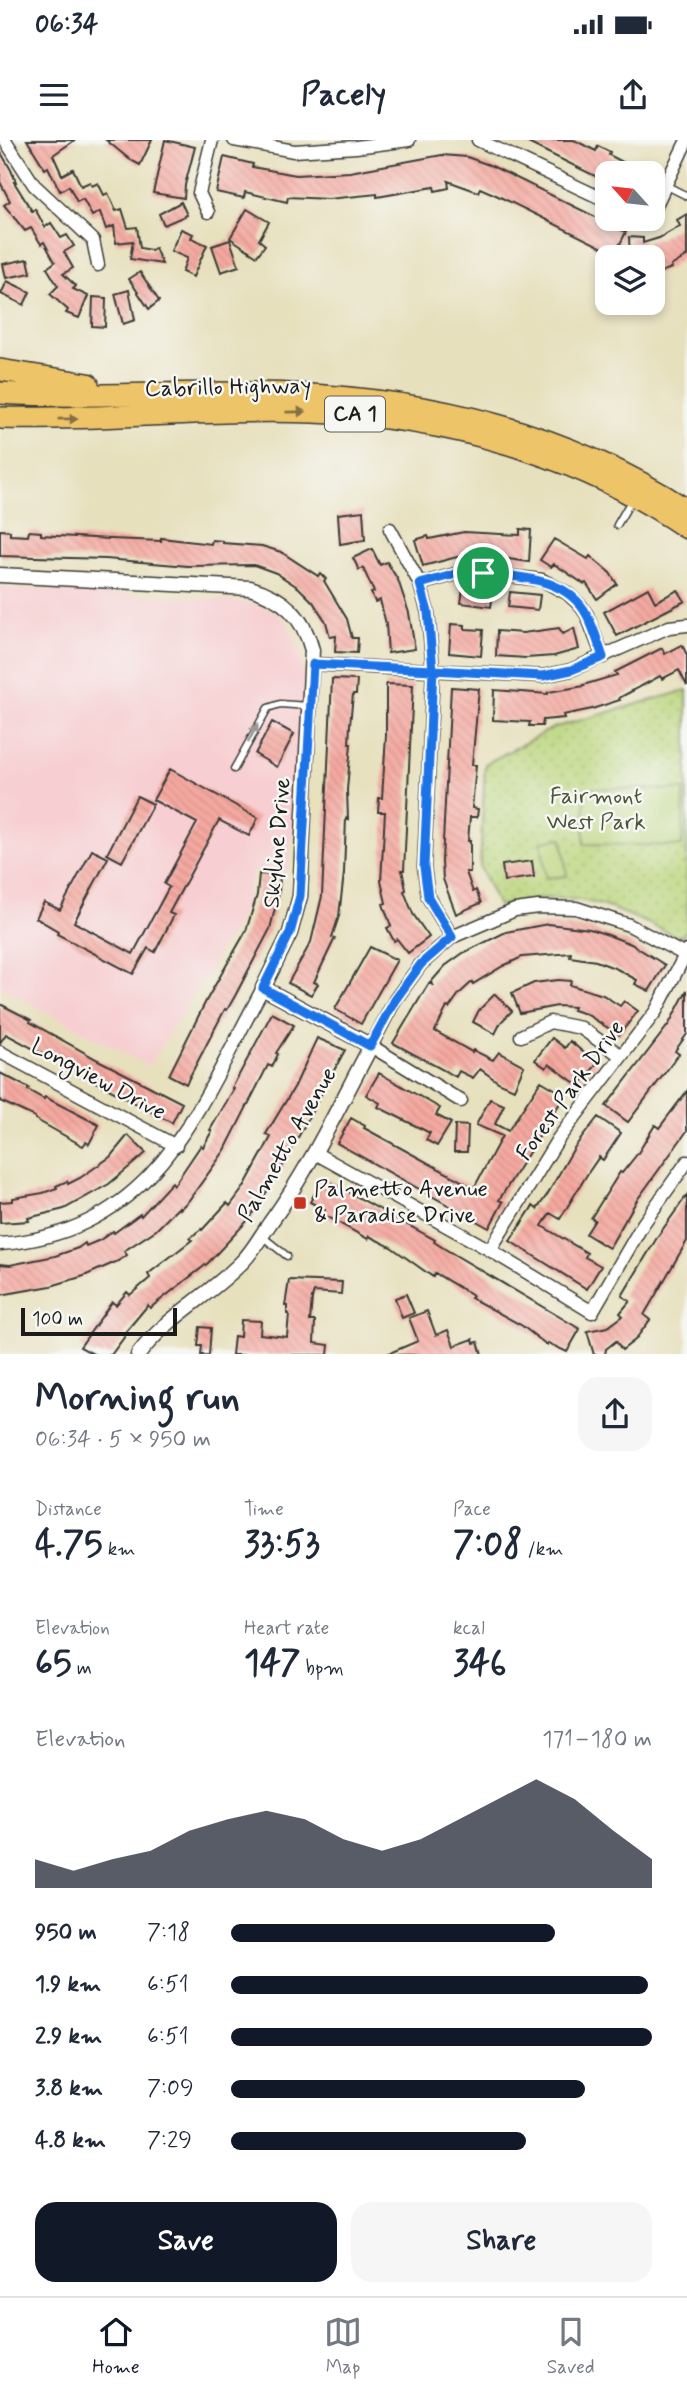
<!DOCTYPE html>
<html lang="en">
<head>
<meta charset="utf-8">
<style>
	body { margin:0; font-family:Mynerve,sans-serif; background:#f6f6f7; color:#1f2937; height:100vh; display:flex; flex-direction:column; font-size:26px; white-space:nowrap }
	* { box-sizing:border-box; margin:0 }
	p { font-size:23px; color:#747a83 }
	.icon { flex:none; width:38px; height:38px; fill:none; stroke:currentColor; stroke-width:2; stroke-linecap:round; stroke-linejoin:round }
	.map { position:relative; height:1214px; overflow:hidden }
	.drawer { display:flex; flex-direction:column; background:#fff; flex:1 }
	.drawer>* { flex:none }
	.needle { width:46px; rotate:297deg }
	.tools { position:absolute; left:595px; top:21px; display:grid; gap:14px }
	.tools a { display:grid; place-items:center; width:70px; height:70px; border-radius:14px; background:#fff; box-shadow:0 4px 10px #0003; font-size:35px }
	.scale { position:absolute; left:21px; bottom:18px; width:156px; box-sizing:border-box; padding-left:7px; border:4px solid #1c1c1c; border-top:0; font-size:19px; line-height:24px; white-space:nowrap; color:#1c1c1c; -webkit-text-stroke:5px #f6f6f2; paint-order:stroke }
	.pin { position:absolute; display:grid; place-items:center; width:60px; height:60px; color:#fff; margin:-30px; border:4px solid #fff; border-radius:50%; box-shadow:0 2px 7px #0007 }
	.round { display:grid; place-items:center; flex:none; width:74px; height:74px; border-radius:21px; background:#f6f6f7 }
	.head { display:flex; align-items:center; justify-content:space-between; height:119px; padding:0 35px }
	h1 { font-size:38px; font-weight:700; line-height:52px }
	.metrics { display:grid; grid-template-columns:repeat(3,1fr); gap:10px; height:119px; padding:7px 35px }
	.metrics div { display:grid; align-content:center }
	.metrics b { font-size:35px; font-weight:700 }
	.metrics small { font-size:19px; font-weight:400 }
	.metrics p { font-size:19px }
	.chart { height:196px; padding:14px 35px }
	.chart p { display:flex; justify-content:space-between }
	.chart svg { width:100%; height:126px; margin-top:7px; fill:#111827; opacity:.7 }
	.action { display:flex; gap:14px; margin-top:auto; padding:14px 35px }
	.action a { flex:1; height:80px; border-radius:21px; background:#111827; color:#fff; font-size:28px; font-weight:700; line-height:80px; text-align:center }
	.action a+a { background:#f6f6f7; color:#1f2937 }
	ul { padding:0 35px; list-style:none; font-size:23px }
	li { display:grid; grid-template-columns:112px 84px 1fr; align-items:center; height:52px }
	li i { height:18px; border-radius:9px; background:#111827 }
	.status { display:flex; justify-content:space-between; align-items:center; height:49px; padding:0 35px; background:#fff; direction:ltr }
	.status svg { height:19px; fill:currentColor }
	header { display:flex; justify-content:space-between; align-items:center; height:91px; padding:0 35px; background:#fff; font-size:32px; font-weight:700 }
	.tabs { display:flex; justify-content:space-around; align-items:center; height:98px; border-top:2px solid #e0e1e3; background:#fff; font-size:19px; color:#747a83 }
	.tabs a { display:grid; justify-items:center; gap:4px }
	.tabs .current { color:#111827 }
	.map>svg:first-child { display:block }
</style>
</head>
<body>
<div class="status"><b>06:34</b><svg viewBox="0 0 49 12"><path d="M0 12V9h3v3zM5 12V6h3v6zM10 12V3h3v9zM15 12V0h3v12zM26 1h20v11H26zM47 4h2v5h-2z"/></svg></div>
<header><svg class="icon" aria-label="menu" viewBox="0 0 24 24"><path d="M4 6h16M4 12h16M4 18h16"/></svg>Pacely<svg class="icon" aria-label="share" viewBox="0 0 24 24"><path d="M12 15V3M7 8l5-5 5 5M5 13v7h14v-7"/></svg></header>
<div class="map">
<svg width="687" height="1215" viewBox="0 0 687 1215">
	<defs>
		<pattern id="park-dots" width="8" height="8" patternUnits="userSpaceOnUse" patternTransform="scale(1.75)"><rect width="8" height="8" fill="#bad57a"/><path d="M2 2h.1M6 6h.1" fill="none" stroke="#9fb669" stroke-width="1.8" stroke-linecap="round"/></pattern>
		<pattern id="building-back-hatch" width="6" height="6" patternUnits="userSpaceOnUse" patternTransform="scale(1.75)"><rect width="6" height="6" fill="#f5a9a0"/><path d="M-1 5l2 2M0 0l6 6M5-1l2 2" fill="none" stroke="#d19189"/></pattern>
	</defs>
	<rect width="100%" height="100%" fill="#f6f6f2"/>
	<filter id="ink" filterUnits="userSpaceOnUse"><feTurbulence type="fractalNoise" baseFrequency=".0143" numOctaves="2"/><feDisplacementMap in="SourceGraphic" scale="14" xChannelSelector="R" yChannelSelector="G"/><feConvolveMatrix kernelMatrix="1 2 1 2 8 2 1 2 1" color-interpolation-filters="sRGB"/></filter>
	<filter id="wash" filterUnits="userSpaceOnUse"><feTurbulence type="fractalNoise" baseFrequency=".00686" numOctaves="4" result="noise"/><feDisplacementMap in="SourceGraphic" scale="28" xChannelSelector="R" yChannelSelector="G"/><feGaussianBlur stdDeviation="1.57" result="paint"/><feColorMatrix in="noise" values="0 0 0 0 0 0 0 0 0 0 0 0 0 0 0 0 0 1.4 0 .05"/><feComposite in="paint" operator="in"/></filter>
	<g filter="url(#wash)">
		<rect width="100%" height="100%" fill="#e7e0bd"/>
		<path fill="#f7cfd2" d="M0 447 228 460 258 465 276 472 289 487 298 506 305 538 289 731 253 730 244 768 236 786 149 926 0 847Z"/>
		<path fill="url(#park-dots)" stroke="#6b784b" stroke-width="2" d="M687 550V790L682 796H676C633 777 590 753 541 759 527 760 512 764 498 766L480 727 485 624 553 588Z"/>
		<path fill="#bad57a" stroke="#6b784b" stroke-width="2" d="M585 648 684 650 682 706 584 704Z
			M562 698 567 736 546 738 541 701Z"/>
		<g id="blocks">
			<path fill="url(#building-back-hatch)" d="M27 0H75L53 15 62 35 73 29 81 46 90 42 92 46 98 43 104 55 108 53 116 71 122 69 128 88 137 87 140 108 151 110 155 108 162 124 130 119 133 101 116 103 114 86 106 89 100 72 92 76 83 59 77 62 69 46 60 51 48 27 45 29Z
				M106 0H152L140 25 129 19Z
				M165 0 195 7 185 45 184 58 153 53Z
				M522 0H574L596 11 598 6 610 12 609 15 644 33H607V42Z
				M0 11 11 30 16 42H14L32 71 35 69 45 87 51 83 61 98 67 95 74 106 64 112 73 128 63 134 76 146 73 149 88 156 79 178 66 173 68 170 50 154 58 146 47 128 55 122 44 102 41 104 31 88 25 91 4 65 10 61 0 42Z
				M442 15 467 17 492 26 626 92 615 114 496 55 480 48 478 52 448 41 449 48 435 51 434 47 377 57V54L328 59 288 57 287 62 245 52 244 58 216 52 224 17 253 24 252 27 296 35 350 32Z
				M181 62 187 75 164 85 159 74Z
				M247 69 269 82 259 100 265 105 257 116 230 98Z
				M687 74V116L671 126 672 128 655 134 653 117H630L629 97 643 98V103L659 98 680 86 677 80Z
				M181 89 193 94 191 98 207 105 193 137 182 132 187 118 171 111Z
				M230 100 239 126 221 132 212 106Z
				M28 119 31 133 6 138 3 124Z
				M140 132 159 161 149 169 129 139Z
				M7 141 30 152 24 165 1 154Z
				M129 150 135 180 123 184 115 154Z
				M93 157 106 158 105 187 92 186Z
				M363 371 365 400 340 404 338 374Z
				M520 389 531 390 529 422 495 417H476V415L457 417 423 426 415 400 428 396 429 399 464 392 520 395Z
				M0 390 10 391V395L28 396 29 391 41 392V395L111 399 161 401V398L211 404 212 400 223 401V403L262 406 281 412 318 436 320 433 326 439 324 441 347 479 352 498H358L357 513 335 512 336 496 330 497 326 482 313 462 299 448 276 433 254 425 188 426 106 419 0 416Z
				M554 399 588 419 590 416 610 433 617 444 597 459 586 443 584 444 554 424 551 427 540 420Z
				M372 409 380 425 387 422 398 440 409 473 415 509 388 513 386 484 380 460 375 462 371 453 374 452 363 428 359 430 353 418Z
				M648 448 655 462 678 450 685 461 617 496 604 472Z
				M463 449 493 453 491 467 461 463Z
				M510 452 540 455 538 470 508 467Z
				M451 484 465 485V489L483 490 481 516 449 513Z
				M559 488 563 494 574 488 579 509 554 516 526 518 496 516 497 491 523 493Z
				M682 505 687 515V546L679 530 662 539 660 536 619 558 620 560 592 569 563 575 564 578 543 580 542 586H529L530 582 493 580 494 550 548 554V552L584 546 583 545 617 535 615 532 662 508 665 514Z
				M332 539 357 540 356 554H353L350 585 349 604H351L347 650 348 679 346 678 344 733 339 776 332 797 335 798 314 842 318 844 311 855 288 843 311 802 322 756Z
				M386 544 413 545 404 730H402L406 750 404 751 413 774 429 797 408 813 397 799 394 801 387 788 391 786 383 764 386 763 381 741 385 672H378L379 658H382L386 596Z
				M451 547 479 549 472 625H476L472 668 478 669 477 677H470L468 701H470V732H466L473 752 476 750 481 763 456 774 443 739 442 721Z
				M272 582 294 594 277 627 255 614Z
				M170 629 258 678 249 696 219 680 169 773 174 775 155 812 148 808 133 834 57 794 58 791 36 778 44 762 60 770 92 710 108 718 74 782 133 814 169 747 164 744 197 683 153 660Z
				M137 656 153 664 122 722 107 714Z
				M532 721 534 737 504 741 502 725Z
				M259 734 280 735 279 752 270 789 235 856 227 870 225 869 186 944 169 935 206 861 246 791 257 755Z
				M548 784 590 789 608 795 631 804 665 825 649 851 635 844 637 840 617 829 596 821 570 817 571 813 522 817 503 826 473 844 472 842 459 854 449 868 447 867 435 891 472 912 473 910 493 920 499 912 524 926 514 949 498 942 480 929 473 938 459 931 456 937 393 903 429 843 434 846 431 842 445 826 463 813 506 792Z
				M370 807 397 820 361 884 335 869Z
				M558 840 571 841 570 845 603 855 620 866 624 861 638 871 619 895 586 874 573 870 574 867 557 866 520 873 512 853 534 843Z
				M687 850V894L675 911 679 914 628 982 606 966 669 884Z
				M495 854 512 871 501 882 495 894 473 882 479 870Z
				M0 864 31 880 30 882 98 920 182 963 172 983 6 894 0 903Z
				M272 873 294 885 276 913 278 914 272 927 268 925 225 1010 189 1060 180 1069 179 1067 156 1090 124 1111 127 1115 118 1121 84 1136 51 1146 0 1155V1124L10 1125 55 1116 78 1108 85 1103 86 1106 100 1100 113 1091 114 1093 140 1074 141 1076 172 1042 174 1045 201 1005 203 1007 212 991 210 990 234 949 232 948Z
				M317 898 345 910 279 1033 249 1079 208 1123 150 1168 148 1165 123 1195 125 1196 111 1215H95L80 1207 112 1162 116 1165 127 1152 130 1155 150 1138 148 1134 192 1100 190 1098 201 1089 202 1090 227 1063 230 1066 244 1047 271 997 266 994 295 946Z
				M552 898 565 908 570 901 597 924 579 946 549 924 546 928 535 920Z
				M0 933 29 948 28 950 44 959 45 957 99 985 89 1004 86 1002 83 1006 35 979V977L0 961Z
				M379 933 440 968 436 975 451 983 437 1006 426 1000 430 993 378 967 380 963 366 955Z
				M541 941 565 955 499 1060 503 1062 489 1088 337 1003 351 978 365 986 364 988 474 1048 502 996 476 985 490 959 504 965 495 984 508 991Z
				M687 951V991L637 1060 609 1108 586 1094 595 1080 591 1078 620 1032 622 1033 638 1013 655 985 659 988Z
				M598 977 621 993 603 1020 599 1017 588 1033 560 1079 550 1073 542 1086 587 1113 585 1117 601 1126 587 1149 510 1101 533 1066 537 1069 547 1055 574 1008Z
				M455 985 468 986 467 1012H454Z
				M128 995 146 1013 109 1044 64 1069 28 1078 29 1081 0 1083V1062L13 1061V1058L43 1053 57 1048 56 1046 67 1041 68 1044 80 1038 110 1017Z
				M323 1038 435 1100 434 1102 445 1109 580 1189 567 1212 548 1203 547 1205 521 1185 471 1158 473 1156 435 1133 433 1137 391 1107 369 1096 368 1099 323 1074 325 1070 310 1062Z
				M687 1055V1101L644 1175 650 1180 635 1200 622 1210 616 1201 606 1209 605 1215H594L587 1191 608 1187 623 1176 620 1173 630 1161 622 1156 658 1096Z
				M289 1140 342 1142 341 1154 314 1152 312 1158 310 1181H315L314 1203 329 1205 328 1215H232L234 1196 240 1197 241 1180 261 1181 260 1194 287 1197 289 1174H287V1166H285Z
				M406 1154 414 1173 402 1178 395 1158Z
				M427 1171 436 1195 448 1190 454 1206 473 1199 474 1203 478 1202 482 1215H385L418 1201 409 1178Z
				M200 1187 211 1188 209 1215H201L202 1206H198Z"/>
		</g>
	</g>
	<g filter="url(#ink)">
		<use href="#blocks" fill-opacity="0" stroke="#3a3934" stroke-width="2"/>
		<g fill="none" stroke-linecap="round" stroke-linejoin="round">
			<defs>
				<path id="service" d="M665 45 687 56
					M617 385 632 359
					M234 629 268 568 280 564 308 566
					M263 1097 287 1116"/>
				<path id="minor" d="M5 0 34 45 93 100 98 125
					M234 0 294 11 356 7 409 0
					M478 0 607 61
					M653 66 656 65 687 0
					M208 72 199 53 212 0
					M390 389 420 444 428 473 433 530 424 727 428 757 452 797
					M420 444 456 434 483 433 542 440 567 453 581 466 587 475 603 517
					M313 524 543 536 571 530 669 487 687 485
					M521 896 550 882 581 888 620 915
					M0 912 176 1006
					M461 961 371 906 395 860 421 824 452 797 515 770 538 767 576 768 629 785 687 816
					M315 1013 490 1110 592 1172 643 1084 687 1022
					M0 1104C157 1092 198 968 263 848
					M490 1110 558 999 656 871 687 811"/>
				<path id="tertiary" d="M0 435 250 448C284 458 303 476 312 510L300 756 290 793 263 848 371 906C339 966 310 1028 270 1083 261 1096 253 1111 242 1122 209 1156 166 1177 138 1215"/>
				<path id="motorway" d="M0 230 88 244
					M0 253C97 259 194 250 291 254 434 260 566 292 687 370
					M0 278C104 281 209 268 313 272 446 277 576 313 687 388"/>
			</defs>
			<use href="#service" stroke="#3a3934" stroke-width="9"/>
			<use href="#minor" stroke="#3a3934" stroke-width="15"/>
			<use href="#tertiary" stroke="#3a3934" stroke-width="17"/>
			<use href="#motorway" stroke="#3a3934" stroke-width="24"/>
			<use href="#service" stroke="#fff" stroke-width="6"/>
			<use href="#minor" stroke="#fff" stroke-width="12"/>
			<use href="#tertiary" stroke="#fff" stroke-width="14"/>
			<use href="#motorway" stroke="#eec469" stroke-width="21"/>
		</g>
		<defs><path id="oneway-solid" d="M-6-.8H1V-3.2L6.5 0L1 3.2V.8H-6Z" transform="scale(1.75)"/></defs>
		<g fill="#857042">
			<use href="#oneway-solid" transform="translate(296 272) rotate(-1)"/>
			<use href="#oneway-solid" transform="translate(68 279) rotate(-1)"/>
		</g>
		<use fill="#999" href="#oneway-solid" transform="translate(253 593) rotate(-62)"/>
	</g>
	<g fill="none" stroke-linecap="round" stroke-linejoin="round" filter="url(#ink)">
		<defs>
			<path id="route" d="M483 433 456 434 420 444 428 472 433 530 313 524 300 756 290 793 263 848 370 906 395 860 421 824 452 797 428 757 424 727 433 530 543 536 571 530 603 517C598 503 594 488 587 475 567 437 520 437 483 433"/>
		</defs>
		<use href="#route" stroke="#fff" stroke-width="14"/>
		<use href="#route" stroke="#1a73e8" stroke-width="9"/>
	</g>
	<rect fill="#c8321e" stroke="#f6f6f2" stroke-width="2.5" x="293" y="1056" width="14" height="14" rx="3.5"/>
	<g text-anchor="middle" dominant-baseline="central" stroke-width="5" stroke-linejoin="round" paint-order="stroke">
		<rect fill="#f6f6f2" stroke="#5d5d5c" stroke-width="2" x="325" y="256.5" width="60" height="35" rx="5"/>
		<g font-size="21" font-weight="bold" fill="#1c1c1c">
			<text x="355" y="274">CA 1</text>
		</g>
		<g font-size="23" fill="#1c1c1c" stroke="#f6f6f2">
			<text transform="translate(228 248) rotate(-1)">Cabrillo Highway</text>
			<text transform="translate(278 703) rotate(-85)">Skyline Drive</text>
			<text transform="translate(98 940) rotate(28)">Longview Drive</text>
			<text transform="translate(571 951) rotate(-54)">Forest Park Drive</text>
			<text transform="translate(288 1005) rotate(-60)">Palmetto Avenue</text>
		</g>
		<g font-size="23" fill="#4b5438" stroke="#f6f6f2">
			<text x="596" y="657">Fairmont<tspan x="596" dy="26">West Park</tspan></text>
		</g>
		<g font-size="23" fill="#1c1c1c" stroke="#f6f6f2" text-anchor="start">
			<text x="314" y="1050">Palmetto Avenue<tspan x="314" dy="26">&amp; Paradise Drive</tspan></text>
		</g>
	</g>
</svg>
<div class="tools">
<a><svg class="needle" viewBox="-14 -14 28 28"><path d="M0-13l5 13h-10z" fill="#e53935"/><path d="M0 13l5-13h-10z" fill="#747a83"/></svg></a>
<a><svg class="icon" aria-label="layers" viewBox="0 0 24 24"><path d="M12 4l9 5-9 5-9-5zM3 14l9 5 9-5"/></svg></a>
</div>
<div class="scale">100 m</div>
<div class="pin" style="left:483px;top:433px;background:#1e9e55"><svg class="icon" aria-label="arrive" viewBox="0 0 24 24"><path d="M6 21V4h12l-3 4 3 4H6"/></svg></div>
</div>
<section class="drawer">
<div class="head"><div><h1>Morning run</h1><p>06:34 · 5 × 950 m</p></div><a class="round"><svg class="icon" aria-label="share" viewBox="0 0 24 24"><path d="M12 15V3M7 8l5-5 5 5M5 13v7h14v-7"/></svg></a></div>
<div class="metrics">
<div><p>Distance</p><b>4.75<small> km</small></b></div>
<div><p>Time</p><b>33:53</b></div>
<div><p>Pace</p><b>7:08<small> /km</small></b></div>
</div>
<div class="metrics">
<div><p>Elevation</p><b>65<small> m</small></b></div>
<div><p>Heart rate</p><b>147<small> bpm</small></b></div>
<div><p>kcal</p><b>346</b></div>
</div>
<div class="chart"><p><span>Elevation</span>171–180 m</p>
<svg viewBox="0 0 160 44" preserveAspectRatio="none"><path d="M0 44V34L10 38L20 34L30 31L40 24L50 20L60 17L70 20L80 27L90 31L100 27L110 20L120 13L130 6L140 13L150 24L160 34V44z"/></svg>
</div>
<ul>
<li><b>950 m</b>7:18<i style="width:77%"></i></li>
<li><b>1.9 km</b>6:51<i style="width:99%"></i></li>
<li><b>2.9 km</b>6:51<i style="width:100%"></i></li>
<li><b>3.8 km</b>7:09<i style="width:84%"></i></li>
<li><b>4.8 km</b>7:29<i style="width:70%"></i></li>
</ul>
<div class="action"><a>Save</a><a>Share</a></div>
</section>
<nav class="tabs">
<a class="current"><svg class="icon" aria-label="home" viewBox="0 0 24 24"><path d="M3 11l9-7 9 7M6 9v11h12V9"/></svg>Home</a>
<a><svg class="icon" aria-label="map" viewBox="0 0 24 24"><path d="M3 6l6-2 6 2 6-2v14l-6 2-6-2-6 2zM9 4v14M15 6v14"/></svg>Map</a>
<a><svg class="icon" aria-label="saved" viewBox="0 0 24 24"><path d="M7 4h10v16l-5-4-5 4z"/></svg>Saved</a>
</nav>
</body>
</html>
